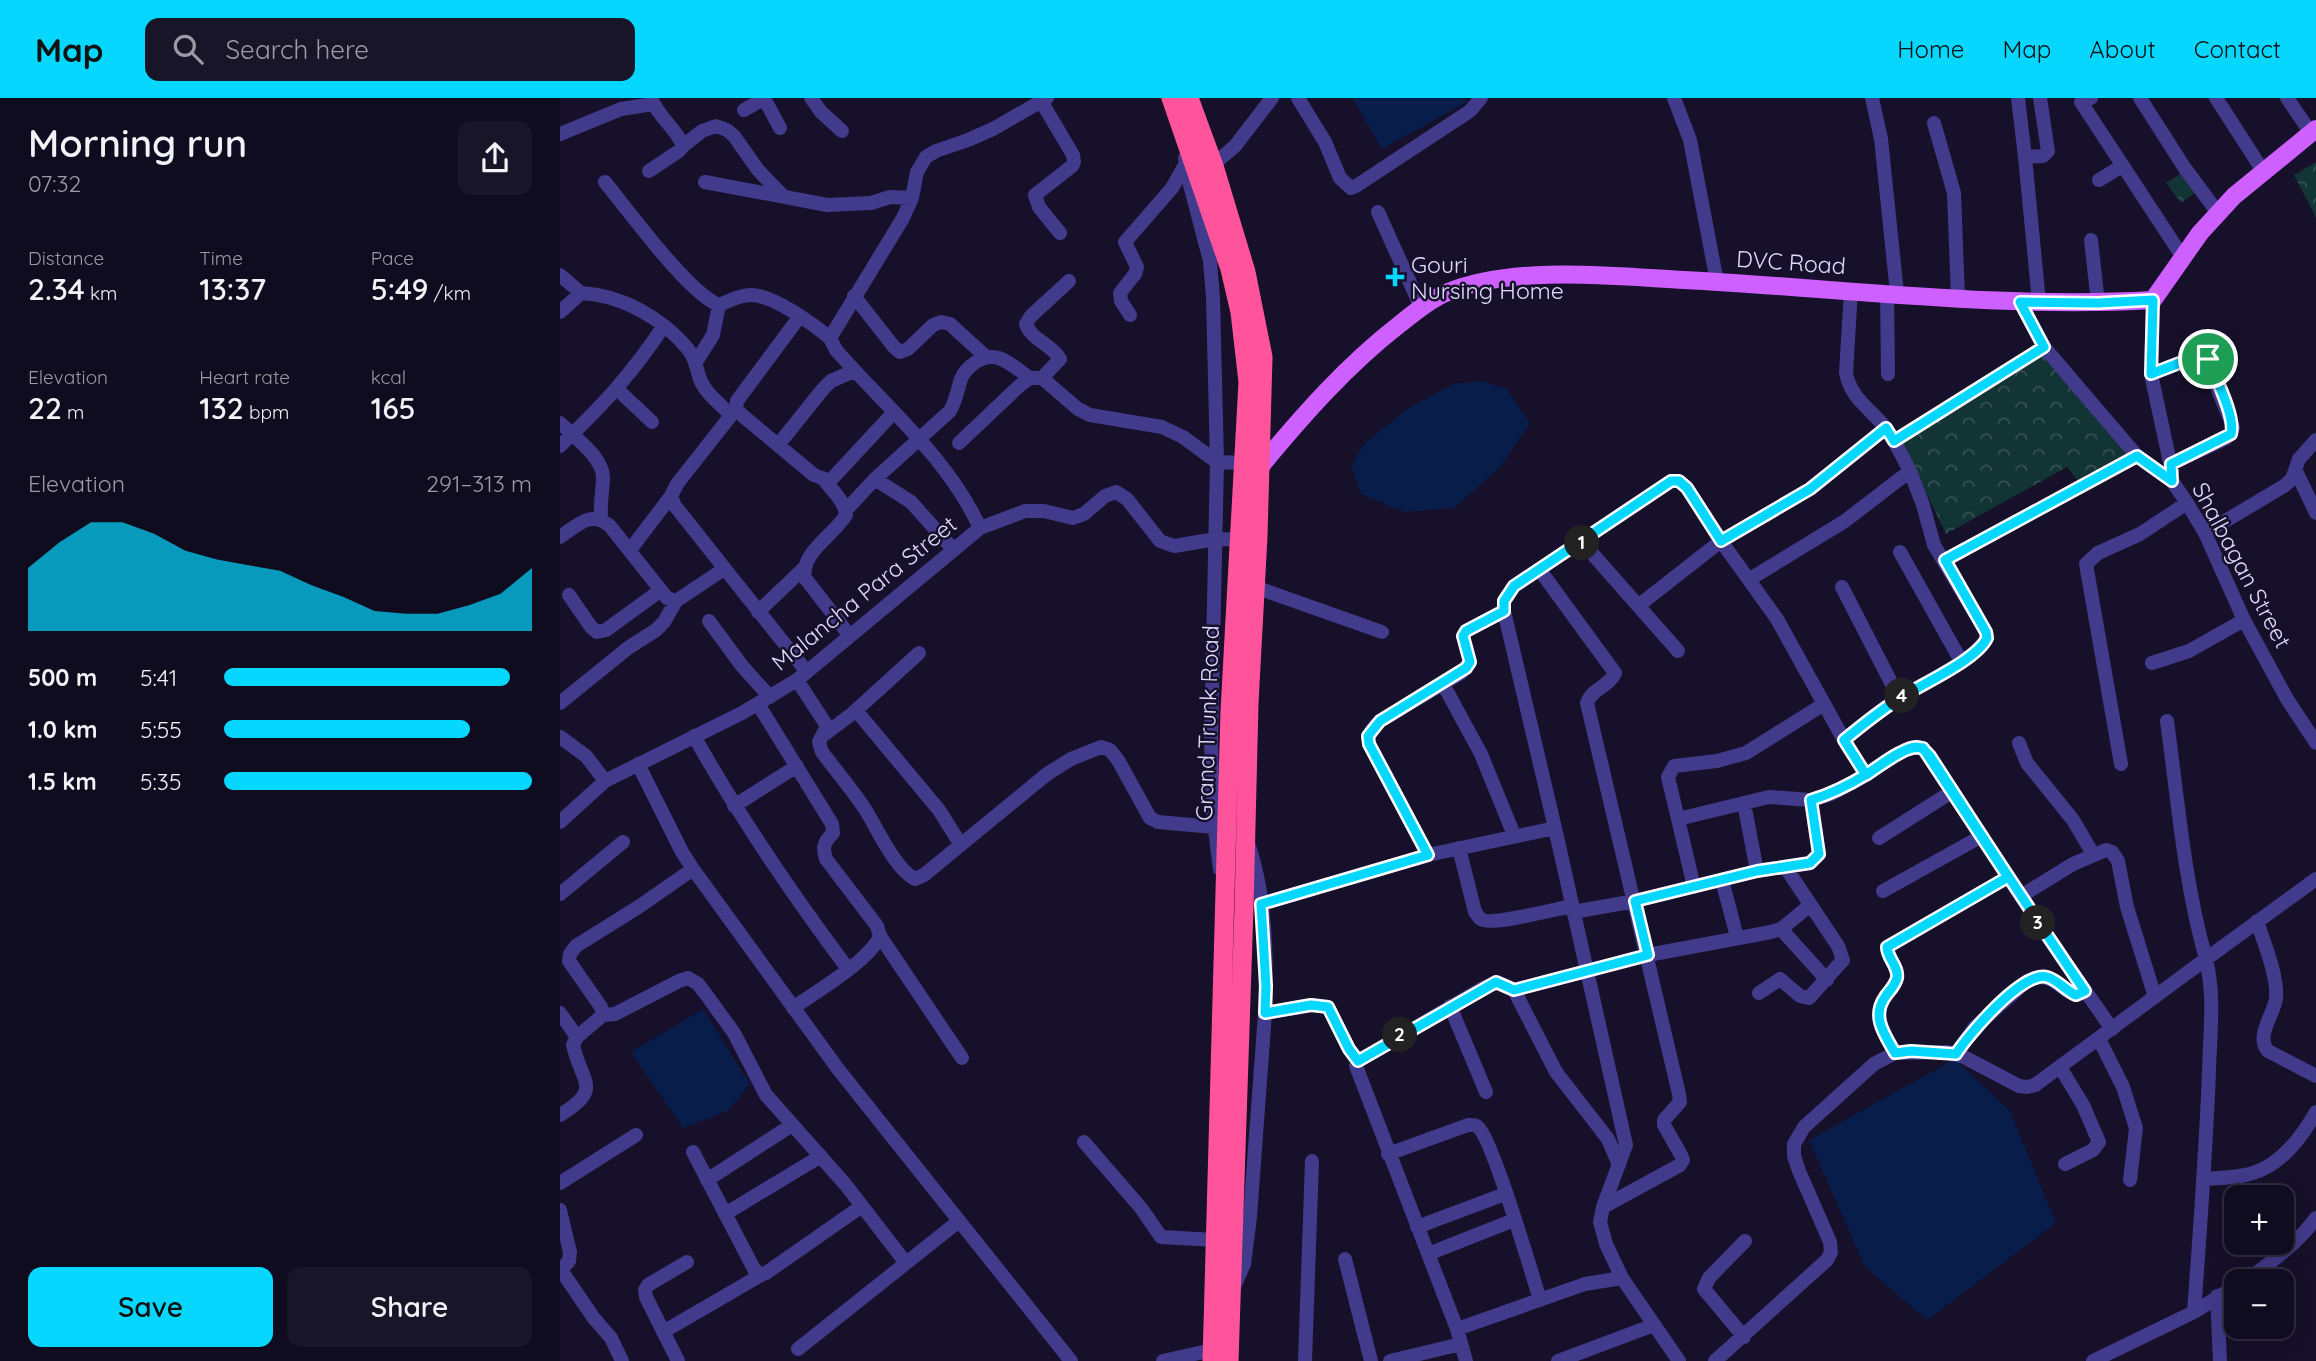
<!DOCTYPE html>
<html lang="en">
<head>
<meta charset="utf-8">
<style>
	body { margin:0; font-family:Quicksand,sans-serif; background:#191529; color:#f1f3f6; height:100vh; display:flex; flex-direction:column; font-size:26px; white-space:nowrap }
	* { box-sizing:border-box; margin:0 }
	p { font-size:23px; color:#9c9ba5 }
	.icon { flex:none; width:38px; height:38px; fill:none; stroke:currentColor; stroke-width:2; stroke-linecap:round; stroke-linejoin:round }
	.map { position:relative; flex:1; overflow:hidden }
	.side { display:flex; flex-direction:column; background:#100c20; width:560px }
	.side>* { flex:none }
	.controls { position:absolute; left:1664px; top:1087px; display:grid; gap:14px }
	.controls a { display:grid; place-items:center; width:70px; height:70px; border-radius:14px; background:#100c20; box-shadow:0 4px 18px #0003,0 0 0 2px #302c3e; font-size:35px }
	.pin { position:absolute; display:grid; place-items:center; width:60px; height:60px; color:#fff; margin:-30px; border:4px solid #fff; border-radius:50%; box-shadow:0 2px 7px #0007 }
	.km { position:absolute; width:35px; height:35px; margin:-18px; border-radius:50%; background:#222; color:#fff; font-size:19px; line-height:35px; text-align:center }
	.round { display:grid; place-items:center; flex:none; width:74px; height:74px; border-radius:14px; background:#191529 }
	.head { display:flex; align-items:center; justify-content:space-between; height:119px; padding:0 28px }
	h1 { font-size:38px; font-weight:600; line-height:52px }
	.stats { display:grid; grid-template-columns:repeat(3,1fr); gap:10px; height:119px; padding:7px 28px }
	.stats div { display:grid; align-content:center }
	.stats b { font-size:30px; font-weight:600 }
	.stats small { font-size:19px; font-weight:400 }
	.stats p { font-size:19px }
	.chart { height:196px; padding:14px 28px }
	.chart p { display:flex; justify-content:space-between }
	.chart svg { width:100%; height:126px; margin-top:7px; fill:#05d7ff; opacity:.7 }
	.action { display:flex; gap:14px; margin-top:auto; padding:14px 28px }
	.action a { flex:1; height:80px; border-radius:14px; background:#05d7ff; color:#111; font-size:28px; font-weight:600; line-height:80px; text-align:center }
	.action a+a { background:#191529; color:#f1f3f6 }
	ul { padding:0 28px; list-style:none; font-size:23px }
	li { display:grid; grid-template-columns:112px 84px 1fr; align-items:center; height:52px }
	li i { height:18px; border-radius:9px; background:#05d7ff }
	header { display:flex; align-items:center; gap:42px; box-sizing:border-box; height:98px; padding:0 35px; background:#05d7ff; color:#111 }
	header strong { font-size:33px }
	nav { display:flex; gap:38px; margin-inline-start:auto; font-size:24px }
	.search { width:490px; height:63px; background:#191529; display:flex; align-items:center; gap:18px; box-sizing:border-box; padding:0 24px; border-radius:14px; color:#9c9ba5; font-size:26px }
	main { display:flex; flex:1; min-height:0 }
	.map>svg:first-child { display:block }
</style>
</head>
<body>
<header>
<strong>Map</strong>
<div class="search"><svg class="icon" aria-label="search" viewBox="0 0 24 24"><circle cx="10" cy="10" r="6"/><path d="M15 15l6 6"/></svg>Search here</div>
<nav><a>Home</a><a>Map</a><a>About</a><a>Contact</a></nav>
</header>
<main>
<section class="side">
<div class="head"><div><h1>Morning run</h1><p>07:32</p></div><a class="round"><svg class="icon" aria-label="share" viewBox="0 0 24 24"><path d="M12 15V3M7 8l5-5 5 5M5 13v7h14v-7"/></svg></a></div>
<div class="stats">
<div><p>Distance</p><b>2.34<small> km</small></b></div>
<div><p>Time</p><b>13:37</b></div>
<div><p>Pace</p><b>5:49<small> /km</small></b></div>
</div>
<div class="stats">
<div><p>Elevation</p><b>22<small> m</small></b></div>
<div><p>Heart rate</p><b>132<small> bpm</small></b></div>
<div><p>kcal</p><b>165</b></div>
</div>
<div class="chart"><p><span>Elevation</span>291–313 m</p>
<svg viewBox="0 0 160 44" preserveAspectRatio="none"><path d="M0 44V22L10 13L20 6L30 6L40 10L50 16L60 19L70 21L80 23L90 28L100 32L110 37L120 38L130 38L140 35L150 31L160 22V44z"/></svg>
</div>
<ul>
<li><b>500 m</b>5:41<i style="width:93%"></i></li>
<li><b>1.0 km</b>5:55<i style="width:80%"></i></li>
<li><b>1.5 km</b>5:35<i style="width:100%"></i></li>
</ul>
<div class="action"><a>Save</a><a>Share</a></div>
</section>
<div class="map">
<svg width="1756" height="1263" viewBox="0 0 1756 1263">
	<defs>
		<pattern id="forest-crowns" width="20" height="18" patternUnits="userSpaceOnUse" patternTransform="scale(1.75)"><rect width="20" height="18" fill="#133435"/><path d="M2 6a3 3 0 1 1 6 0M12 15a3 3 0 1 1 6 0" fill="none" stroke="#355153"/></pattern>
	</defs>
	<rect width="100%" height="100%" fill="#16102a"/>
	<path fill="url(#forest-crowns)" d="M1756 64V120L1734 77Z
		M1626 72 1640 91 1621 105 1606 85Z
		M1484 256 1566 356 1517 382 1507 369 1386 436 1342 344Z"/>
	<path fill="#091d4a" d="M792 0H904L907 4 822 51Z
		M921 283 947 291 970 325 940 369 894 410 844 414 801 396 791 368 804 346 847 311 893 286Z
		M143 911 190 986 168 1013 123 1030 71 954Z
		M1395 961 1450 1013 1496 1125 1367 1222 1305 1169 1249 1042Z"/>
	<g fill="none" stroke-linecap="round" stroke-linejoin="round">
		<path stroke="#423a8a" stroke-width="14" d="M204 0 220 30
			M251 0 261 14 282 33
			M738 0 765 44 780 80 791 90 796 88 910 13 921 0
			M1114 0 1130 42 1157 184
			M1312 0 1321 41 1337 195
			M1458 0 1465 59
			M1531 0 1521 4 1622 158
			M1580 0 1624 69 1658 115
			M1656 0 1703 73
			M1727 0 1751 35
			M481 3 513 57 514 64 512 68 475 97 479 109 500 135
			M184 12 205 0
			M1374 25 1394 95 1398 200
			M0 36 61 11 93 6
			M123 48 142 33 156 28 167 32 174 38 198 72 224 99
			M625 60 629 83 650 163 653 200 657 364 651 643 653 716 660 771
			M648 71 675 48 712 0
			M89 73 119 53 123 48C117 31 98 19 91 0
			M1539 82 1562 68
			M45 84C68 112 129 196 159 207 169 203 179 197 191 197 213 197 253 226 270 240
			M145 84 267 107 311 105 330 99 352 100
			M818 114 861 209
			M1531 142 1538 205
			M0 177 21 195
			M1291 192 1286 275C1291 303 1315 313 1330 336
			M1327 195 1328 276
			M294 198 334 249 340 254 348 251 373 227 381 224 390 226 425 258
			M1593 202 1591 276 1612 374
			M1460 204 1484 249 1577 358 1612 383 1627 405 1645 435 1684 522 1727 601 1756 645
			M1479 204 1465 59 1483 58 1488 53 1480 0
			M0 214 21 195C62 197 102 220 128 251 136 261 136 270 140 281 145 295 160 306 171 317
			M570 217 561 203 560 195 575 176 577 169 565 144 612 90 625 67
			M240 218 177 303 176 311 183 318 254 377 270 383 334 314
			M136 264 153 237 159 207
			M1591 276 1640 257H1644L1673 329 1671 336 1665 341 1611 366
			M482 280 500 261C492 246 471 242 466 226L471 218 509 183
			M57 291 92 324
			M176 311 117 386 111 398 115 408 247 574
			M0 325C14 339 45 360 43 382 42 396 40 407 41 421
			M399 345 458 289 470 280H482L518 311 530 317 602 329 623 339 657 364 685 365
			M218 347 263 291 271 283 294 273
			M0 348C42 308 71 277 103 229
			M1736 373 1756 415
			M315 381 351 404 393 451
			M265 383C273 393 285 404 286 417 274 437 240 455 245 480L290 538
			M286 412 315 381 390 313C396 302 397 293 401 281 403 275 410 268 416 264 437 250 452 268 470 280
			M420 430C388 360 325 308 276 252L270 240 343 120 352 100 357 74 366 59 376 53 408 42 433 31 487 0
			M1645 435 1724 388 1732 381 1739 361 1756 342
			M0 439C18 427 30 412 50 428L107 500 116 503 164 471
			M1022 444 1118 553
			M70 452 111 398
			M1340 454 1401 563
			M1385 462 1577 358
			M979 471 1055 575C1049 589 1032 590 1027 605L1119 996 1120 1004 1104 1022V1027L1121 1057 1123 1062 1120 1067 1043 1109
			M1190 481 1285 423 1350 373
			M695 489 822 534
			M1282 489 1339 600
			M9 497 31 529 37 534 46 532 101 492
			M1078 508 1161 443 1250 391 1326 330
			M198 514 243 471
			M149 523 182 568 210 599
			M1592 565 1629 553 1684 522
			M237 582 267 628 259 644 262 654C276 673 292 691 305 711 317 730 335 771 355 781L364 777 487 676 511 661 541 649 550 652 558 662 590 720 598 724 654 729
			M883 586 921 656 954 737
			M0 605 68 550 96 532 104 524 116 503
			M198 606 272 726 273 735C264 744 262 749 266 761L317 828 320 838C309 863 257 893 233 910
			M293 615 359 555
			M265 636 293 615 299 616 379 712 401 747
			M134 638C180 720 232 796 288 871
			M0 639 26 658 45 683
			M1284 642 1306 677C1321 667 1345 646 1363 650L1487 838 1552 931
			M1459 645 1467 665 1513 722 1533 756
			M78 666 122 754 133 771 278 971 511 1263
			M1561 666 1526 466 1538 455 1580 436 1627 405
			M1184 705 1197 773
			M174 708 237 668
			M1118 721 1108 679 1114 668 1157 663 1186 655 1264 606
			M0 724 45 683 182 615 237 582 420 430 465 413H484L513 420 524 416 545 398 556 394 567 401 600 443 614 448 656 441 688 442
			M995 730 1066 1047 1043 1109 1040 1124 1046 1146 1062 1180 1119 1263
			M1319 740 1393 693
			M899 750 915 814C918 817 918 820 923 822 934 827 996 811 1012 808
			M868 757 809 646C808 635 811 631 820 623L901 575 910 564 903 538 906 533 944 513
			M1162 782 1177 839
			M1134 789 1118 721 1209 699 1251 702
			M1323 793 1422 738
			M0 796 63 744
			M1461 798 1513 766 1546 752 1552 754 1558 763 1567 809 1595 899
			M701 806 868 757 995 730 944 513V503L954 488 1111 383H1119L1127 390 1161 443 1217 521 1284 642C1301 628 1318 614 1337 602 1358 587 1416 562 1427 540L1426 534 1374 447 1363 407 1350 373 1334 343 1484 249
			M1013 814 1075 803 1197 773 1250 765 1259 756 1251 702 1271 696 1306 677
			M1697 823C1704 845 1718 878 1716 900 1714 917 1695 938 1708 953L1756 978
			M1221 831 1267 882
			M320 838 402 960
			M954 892 1088 857 1211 834 1221 831 1249 808
			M1199 895 1220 881 1240 898 1249 900 1283 862 1278 848 1226 770
			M890 908 926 994
			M0 915 17 939
			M705 915 751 907 768 909 789 951 798 963
			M43 917 55 916 119 883 128 880 138 886 145 895 174 935 206 997 285 1086 346 1165
			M1539 941 1563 989 1576 1030 1570 1082
			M1335 955C1326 937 1311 919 1325 899 1329 894 1335 888 1337 880 1339 869 1327 860 1327 849L1448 779
			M1396 956 1414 930 1467 883C1492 872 1495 888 1515 897L1525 893
			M1500 969 1523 1007 1539 1044 1533 1052 1505 1066
			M0 1017C43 991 22 986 13 947L17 939 43 917 41 909 9 863 10 856 16 848 80 808 133 771
			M524 1044 581 1110 601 1139 656 1142
			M133 1054 194 1171 201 1177 206 1175 302 1108
			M828 1056 908 1027C913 1027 915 1026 918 1029 932 1040 972 1176 980 1202
			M1643 1081C1660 1080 1678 1080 1693 1075 1721 1067 1743 1037 1756 1014
			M147 1082 232 1027
			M0 1085 76 1037
			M0 1112 10 1154 9 1163 0 1173
			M165 1116 261 1058
			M857 1129 945 1096
			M868 1156 954 1122
			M785 1161 811 1263
			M1 1172 33 1219 51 1240 62 1263
			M1686 1183C1711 1164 1737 1146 1756 1120
			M674 1189 684 1166 690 1119 705 915C707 861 706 799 689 748
			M1657 1198 1660 1263
			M1634 1214C1640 1133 1646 1053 1649 973 1650 935 1655 898 1646 861L1756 781
			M897 1231 1025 1186 1062 1180
			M103 1234 201 1177
			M1184 1239 1144 1191 1149 1180 1185 1143
			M238 1251 399 1123
			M118 1263 86 1199 85 1192 88 1187 127 1164
			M603 1263 652 1252
			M745 1263 752 1063
			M830 1263 901 1246
			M906 1263 897 1231 796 968 798 963 923 890C936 884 941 884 954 892L996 974 1048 1041 1059 1067
			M998 1263 1094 1227
			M1155 1263 1267 1162 1271 1154 1270 1144 1239 1073 1234 1058V1046L1244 1029 1314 966 1335 955 1387 954 1404 959 1459 988 1467 989 1475 987 1646 861C1624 783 1618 703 1607 623
			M1533 1263 1634 1214 1676 1188"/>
		<path stroke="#cd60ff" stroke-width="18" d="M700 369C743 317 787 267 840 226 855 214 871 201 888 194 956 167 1052 178 1124 182 1280 190 1437 211 1593 202L1640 135 1674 98 1756 31"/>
		<path stroke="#ff549c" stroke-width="19" d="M611 0 670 171 680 214 688 284 670 613 652 1263
			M629 0 654 68 686 174 703 259 698 438 689 605 684 810 669 1263"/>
	</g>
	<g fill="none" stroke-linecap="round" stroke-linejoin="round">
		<defs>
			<path id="route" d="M1648 261 1640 257 1591 276 1593 202 1538 205 1460 204 1484 249 1334 343 1326 330 1250 391 1161 443 1127 390 1119 383H1111L954 488 944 503V513L906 533 903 538 910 564 906 570 820 623 808 638 809 646 868 757 701 806 706 888 705 915 751 907 768 909 789 951 798 963 936 884 954 892 1088 857 1075 803 1197 773 1250 765 1259 756 1251 702C1271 696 1289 687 1307 676 1319 669 1344 649 1356 649 1363 649 1366 654 1370 658 1421 737 1472 816 1525 893L1516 897C1506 893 1498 882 1487 879 1463 872 1408 937 1396 956L1351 953 1335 955C1325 937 1311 919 1325 899 1329 893 1335 888 1337 880 1339 869 1327 860 1327 849L1448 779 1363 650C1345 646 1321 667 1306 677L1284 642C1301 628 1318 614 1337 602 1359 587 1416 563 1427 540L1426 534 1385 462 1577 358 1612 383 1611 366 1671 336C1676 319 1655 279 1648 261"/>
		</defs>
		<use href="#route" stroke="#fff" stroke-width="14"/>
		<use href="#route" stroke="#05d7ff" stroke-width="9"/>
	</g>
	<path fill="#05d7ff" stroke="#16102a" stroke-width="2.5" d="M831.5 168.5h7v7h7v7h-7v7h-7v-7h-7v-7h7z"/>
	<g text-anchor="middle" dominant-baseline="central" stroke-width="5" stroke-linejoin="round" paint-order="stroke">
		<g font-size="23" fill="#e0d9ff" stroke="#16102a">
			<text transform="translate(1231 164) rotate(4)">DVC Road</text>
			<text transform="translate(1682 467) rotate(62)">Shalbagan Street</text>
			<text transform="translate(304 495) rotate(-39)">Malancha Para Street</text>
			<text transform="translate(647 625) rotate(-88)">Grand Trunk Road</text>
		</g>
		<g font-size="23" fill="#e0d9ff" stroke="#16102a" text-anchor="start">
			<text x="851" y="166">Gouri<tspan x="851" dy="26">Nursing Home</tspan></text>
		</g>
	</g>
</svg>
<div class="controls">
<a>+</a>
<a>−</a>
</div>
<div class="pin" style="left:1648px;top:261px;background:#1e9e55"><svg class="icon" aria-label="arrive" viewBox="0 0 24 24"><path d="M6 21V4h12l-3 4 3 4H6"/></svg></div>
<b class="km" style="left:1022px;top:445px">1</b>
<b class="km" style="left:840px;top:937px">2</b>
<b class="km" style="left:1478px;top:825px">3</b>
<b class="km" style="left:1342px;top:598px">4</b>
</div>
</main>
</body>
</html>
